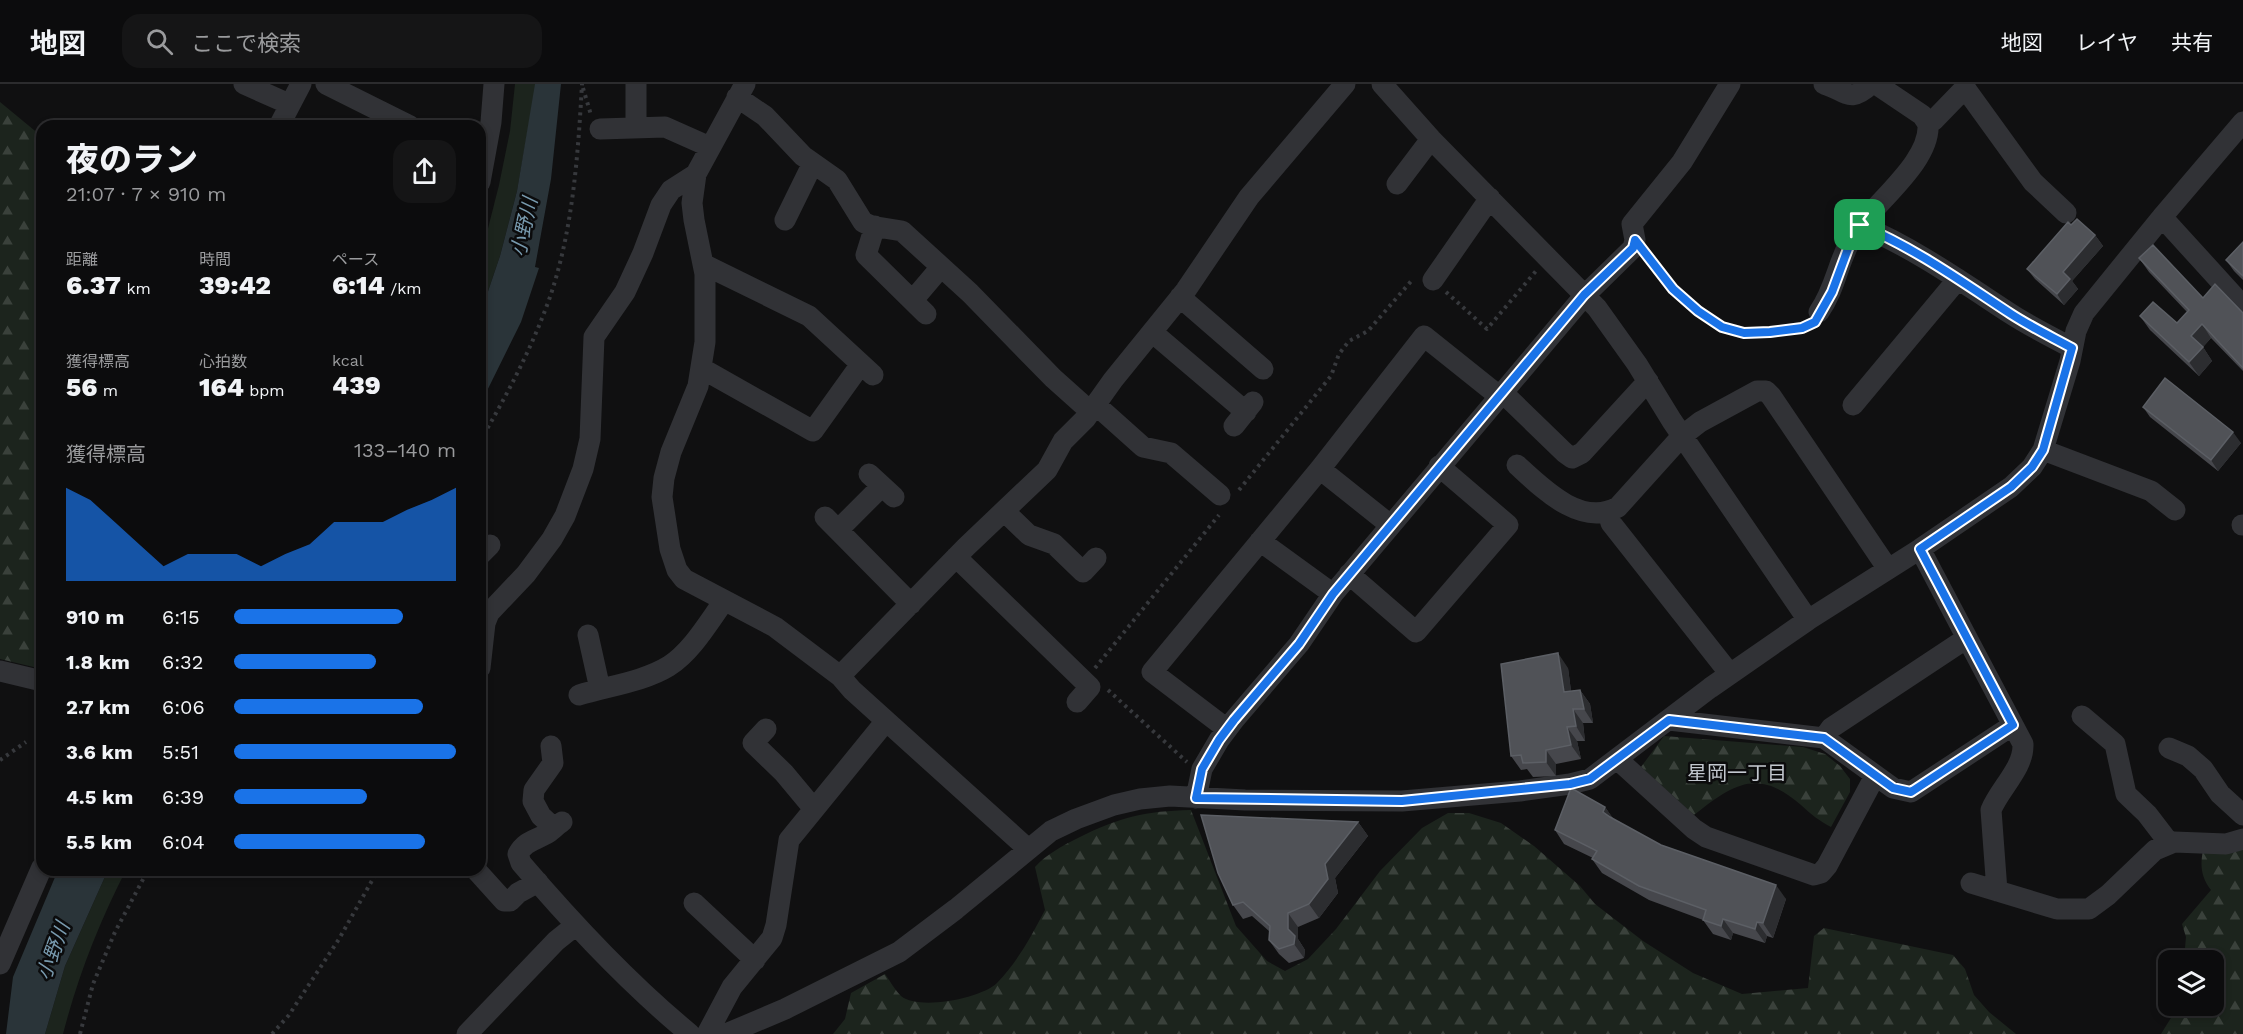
<!DOCTYPE html>
<html lang="ja">
<head>
<meta charset="utf-8">
<style>
	body { margin:0; font-family:"Work Sans","Noto Sans JP",sans-serif; background:#151516; color:#f1f3f6; height:100vh; display:flex; flex-direction:column; font-size:22px; white-space:nowrap }
	* { box-sizing:border-box; margin:0 }
	p { font-size:20px; color:#9a9b9d }
	.icon { flex:none; width:33px; height:33px; fill:none; stroke:currentColor; stroke-width:2; stroke-linecap:round; stroke-linejoin:round }
	.map { position:relative; flex:1; overflow:hidden }
	.sheet { position:absolute; left:36px; top:36px; width:450px; height:756px; display:flex; flex-direction:column; background:#0c0c0d; border-radius:18px; box-shadow:0 3px 9px #0003,0 0 0 2px #2c2c2e }
	.sheet>* { flex:none }
	.controls { position:absolute; left:2158px; top:866px; display:grid; gap:12px }
	.controls a { display:grid; place-items:center; width:66px; height:66px; border-radius:12px; background:#0c0c0d; box-shadow:0 3px 9px #0003,0 0 0 2px #2c2c2e; font-size:30px }
	.pin { position:absolute; display:grid; place-items:center; width:51px; height:51px; color:#fff; margin:-26px; border-radius:12px; box-shadow:0 3px 9px #0006 }
	.round { display:grid; place-items:center; flex:none; width:63px; height:63px; border-radius:18px; background:#151516 }
	.summary { display:flex; align-items:center; justify-content:space-between; height:102px; padding:0 30px }
	h1 { font-size:33px; font-weight:800; line-height:45px }
	.stats { display:grid; grid-template-columns:repeat(3,1fr); gap:9px; height:102px; padding:6px 30px }
	.stats div { display:grid; align-content:center }
	.stats b { font-size:26px; font-weight:800 }
	.stats small { font-size:16px; font-weight:400 }
	.stats p { font-size:16px }
	.chart { height:168px; padding:12px 30px }
	.chart p { display:flex; justify-content:space-between }
	.chart svg { width:100%; height:108px; margin-top:6px; fill:#1a73e8; opacity:.7 }
	ul { padding:0 30px; list-style:none; font-size:20px }
	li { display:grid; grid-template-columns:96px 72px 1fr; align-items:center; height:45px }
	li i { height:15px; border-radius:8px; background:#1a73e8 }
	header { display:flex; align-items:center; gap:36px; box-sizing:border-box; height:84px; padding:0 30px; background:#0c0c0d; border-bottom:2px solid #2c2c2e }
	header strong { font-size:28px }
	nav { display:flex; gap:33px; margin-inline-start:auto; font-size:21px }
	.search { width:420px; height:54px; background:#151516; display:flex; align-items:center; gap:15px; box-sizing:border-box; padding:0 21px; border-radius:18px; color:#9a9b9d; font-size:22px }
	.map>svg:first-child { display:block }
</style>
</head>
<body>
<header>
<strong>地図</strong>
<div class="search"><svg class="icon" aria-label="search" viewBox="0 0 24 24"><circle cx="10" cy="10" r="6"/><path d="M15 15l6 6"/></svg>ここで検索</div>
<nav><a>地図</a><a>レイヤ</a><a>共有</a></nav>
</header>
<div class="map">
<svg width="2243" height="950" viewBox="0 0 2243 950">
	<defs>
		<pattern id="forest-firs" width="22" height="20" patternUnits="userSpaceOnUse" patternTransform="scale(1.5)"><rect width="22" height="20" fill="#1c241d"/><path d="M5 1l3.5 6h-7zM16 11l3.5 6h-7z" fill="#3a413b"/></pattern>
	</defs>
	<rect width="100%" height="100%" fill="#101011"/>
	<path fill="#1c241d" d="M515 0H535V5L517 107 500 172 480 231V176L499 101 510 47Z
		M108 786H126C99 839 78 892 63 950H45L65 882Z"/>
	<path fill="url(#forest-firs)" d="M0 18 40 51 42 56V585L0 575Z
		M1664 652 1803 663 1825 670 1840 682 1850 695V708L1831 743C1818 736 1812 731 1801 721 1758 683 1733 700 1694 731L1641 683Z
		M1191 726 1236 842 1267 877 1285 887 1308 875 1336 845 1380 787 1422 744 1448 729H1469L1501 739 1534 762 1580 802 1595 820 1643 857 1693 889 1742 910 1808 904 1814 852 1824 844 1953 871 1965 885 1974 911 1989 928 2016 950H833L845 935 851 909 885 890C890 897 895 906 901 912 919 927 982 914 997 899 1018 877 1031 853 1045 826L1035 783C1047 770 1062 762 1078 754 1119 733 1146 727 1191 726Z
		M2243 760V950H2161L2179 921H2214V876H2184L2186 853 2182 840 2211 806C2201 793 2200 782 2203 766Z"/>
	<path fill="#2a3439" d="M535 0H561L551 95 535 183 539 184 521 238 480 321V231L500 172 517 107Z
		M58 786H108L65 882 45 950H6L13 893Z"/>
	<g fill="none" stroke-linecap="round" stroke-linejoin="round">
		<path stroke="#37393d" stroke-width="4" stroke-dasharray="3 4.5" stroke-linecap="butt" d="M583 4 591 31
			M1649 172C1682 218 1712 254 1773 247 1784 246 1796 246 1806 242
			M1446 208 1487 245 1536 187
			M480 357C507 311 532 264 550 213 573 145 578 71 582 0
			M1239 406 1331 292 1339 270 1349 257 1368 247 1413 195
			M1095 584 1219 431
			M1108 606 1187 678
			M0 676 26 658
			M80 950 93 900 115 848 148 786
			M272 950 289 931 339 855 378 786"/>
		<path stroke="#313236" stroke-width="21" d="M244 0 289 20
			M326 0 410 42
			M745 0 696 90 692 119 694 136 705 190V258L698 302 671 368 664 394 662 413 670 465 677 486 684 495 775 543 840 592
			M1382 0 1431 55 1597 224 1637 280 1672 337 1808 536
			M1824 0C1846 6 1849 21 1871 0
			M1965 4 2033 98 2066 129
			M737 13 765 32 803 72 837 96 863 138 871 142 902 147 970 209 1053 294 1091 328
			M1928 40 1934 36 1965 4V0
			M279 42 301 0
			M636 44V0
			M600 45 665 43 710 63
			M480 98 491 38 494 0
			M1397 100 1431 55
			M2162 133 2243 222
			M785 136 813 79
			M1860 141C1914 164 1962 198 2011 230 2031 243 2052 253 2072 264
			M875 142 866 171 926 230
			M703 180 809 232 873 291
			M1433 196 1490 114
			M1180 213 1263 285
			M913 216 941 183
			M1819 228C1836 204 1838 176 1853 152 1872 120 1931 79 1928 40L1922 31 1876 0
			M1152 248 1246 328
			M701 284 813 347 861 280
			M1502 308 1565 369 1572 374 1582 369 1648 297
			M1096 321 1143 363 1171 369 1220 411
			M1853 321 1958 195
			M1234 342 1253 318
			M2043 366 2151 407 2175 426
			M1517 381C1542 404 1581 444 1618 423L1682 352 1700 338 1757 307H1766L1771 312 1888 485
			M1320 385 1389 440
			M869 390 894 413
			M1004 427 1029 451 1054 460 1083 488 1096 474
			M1608 429 1611 439 1730 590
			M825 433 911 520
			M2242 441H2243
			M838 446 882 402
			M1260 457 1333 510
			M1920 465 2023 660C2024 684 2000 704 1991 726L1997 807
			M480 471 490 461
			M956 473 1090 603 1077 618
			M1349 490 1416 548 1508 441 1439 382
			M588 551 600 605
			M480 584 485 539 489 529 526 490 552 455 565 432 583 385 590 355 594 253 625 208 643 169 661 121 671 106 696 90
			M0 587 42 597
			M579 611C608 602 643 598 669 582 692 567 708 539 724 517
			M2082 632 2115 660 2126 710 2147 730 2170 760
			M1669 636 1824 654 1893 704 1911 708 2013 641
			M766 645 753 659 784 689 814 725
			M1227 645 1152 588 1320 385 1424 252 1499 312
			M1824 654 1831 644 1967 554
			M551 662 553 679 534 706 533 717 541 732 553 743
			M2169 664 2188 672 2203 685 2220 710 2243 731
			M1617 675 1694 745 1706 753 1814 791 1821 789 1827 782 1875 692
			M1196 714 1202 685 1219 656 1234 636 1299 560 1333 510 1585 211 1633 164 1635 156 1632 140 1682 78 1730 0
			M562 738C555 742 552 747 546 750 534 757 525 757 518 770L521 779C573 840 628 899 690 950
			M1028 765 852 606 840 592 966 463 1047 386 1063 357 1086 334 1113 296 1186 206 1249 113 1345 0
			M476 786 504 817H510L518 809 538 798
			M1971 799 2057 825H2089L2108 811 2155 766 2174 758 2226 760 2243 755
			M694 819 755 876
			M0 880 42 783
			M467 950 556 857 576 841
			M707 950 732 903 772 854 776 841 789 756 886 637
			M726 950 785 925 899 868 956 825 1051 747 1076 735 1114 721 1140 715 1170 712 1245 716 1402 717 1520 707 1570 700 1590 695 1710 604 1808 536 1920 465 2011 403 2032 383 2043 366 2070 277 2076 247 2084 229 2162 133 2243 38"/>
	</g>
	<path fill="#46474c" d="M2071 141 2095 151 2103 162 2072 197 2078 205 2064 221 2035 195 2027 185Z
		M2243 158V196L2234 187 2226 176Z
		M2139 174 2203 214 2243 229V287L2211 254 2203 263 2212 277 2199 292 2150 246 2140 232 2177 239 2187 228 2149 188Z
		M2143 323 2241 359 2218 387 2150 333Z
		M1568 584 1571 607 1580 606 1590 620 1593 639H1583L1585 657H1577L1581 675 1556 680V692L1533 693 1527 685 1521 686 1511 672Z
		M1605 723 1614 736 1661 761 1786 815 1773 854 1767 852 1765 859 1733 849 1731 856 1713 850 1703 836 1649 816 1602 789 1592 775 1593 774 1564 760 1555 746Z
		M1358 738 1368 752 1335 794 1338 809 1319 834 1298 843V855L1305 866 1304 874 1289 879 1279 870 1269 856V847L1252 832 1243 835 1233 821Z"/>
	<path fill="#2c2d30" d="M2095 151 2103 162 2072 197 2078 205 2064 221 2057 210 2063 188Z
		M2202 240 2211 254 2203 263 2212 277 2199 292 2189 278 2191 252Z
		M2233 348 2241 359 2218 387 2211 376Z
		M1558 569 1568 584 1573 622 1564 608Z
		M1580 606 1590 620 1593 639 1584 625Z
		M1573 625 1583 639 1585 657 1576 642Z
		M1567 643 1577 657 1581 675 1571 661Z
		M1546 666 1556 680V692L1546 678Z
		M1605 723 1615 737 1603 728Z
		M1358 738 1368 752 1335 794 1338 809 1319 834 1309 820 1325 780Z
		M1776 801 1786 815 1773 854 1763 839Z
		M1288 829 1298 843V855L1305 866 1304 874 1294 860 1288 845Z
		M1723 835 1733 849 1731 856 1721 842Z
		M1757 838 1767 852 1765 859 1755 845Z"/>
	<path fill="#505257" stroke="#5c5f65" stroke-width="1.5" d="M2077 135 2095 151 2063 188 2070 195 2057 210 2027 185 2068 138 2071 141Z
		M2243 158V192L2226 176Z
		M2153 161 2203 214 2215 200 2243 229V284L2202 240 2191 252 2203 263 2189 278 2140 232 2153 218 2177 239 2189 226 2139 174Z
		M2165 294 2233 348 2211 376 2143 323Z
		M1558 569 1564 608 1580 606 1584 625H1573L1576 642 1567 643 1571 661 1546 666V678L1523 679 1521 671 1511 672 1501 580Z
		M1571 704 1605 723 1603 728 1610 733 1661 761 1776 801 1763 839 1757 838 1755 845 1723 835 1721 842 1703 836 1706 826 1639 802 1592 775 1597 767 1555 746Z
		M1201 731 1358 738 1325 780 1328 795 1309 820 1288 829V845L1295 852 1294 860 1279 865 1269 856 1270 842 1243 818 1233 821 1218 789Z"/>
	<g fill="none" stroke-linecap="round" stroke-linejoin="round">
		<defs>
			<path id="route" d="M1860 141C1915 164 1962 198 2011 230 2031 243 2052 253 2072 264L2043 366 2032 383 2011 403 1920 465 2013 641 1911 708 1893 704 1824 654 1669 636 1590 695 1570 700 1402 717 1196 714 1202 685 1219 656 1234 636 1299 560 1333 510 1584 211 1633 164 1635 156 1673 205 1698 227 1722 243 1744 249 1770 248 1802 244 1815 238 1832 208 1852 154Z"/>
		</defs>
		<use href="#route" stroke="#fff" stroke-width="12"/>
		<use href="#route" stroke="#1a73e8" stroke-width="8"/>
	</g>
	<g text-anchor="middle" dominant-baseline="central" stroke-width="5" stroke-linejoin="round" paint-order="stroke">
		<g font-size="20" font-style="italic" fill="#789aae" stroke="#0b0b0c">
			<text transform="translate(524 143) rotate(-78)">小野川</text>
			<text transform="translate(53 867) rotate(-70)">小野川</text>
		</g>
		<g font-size="20" fill="#c2c7ce" stroke="#0b0b0c">
			<text x="1737" y="689">星岡一丁目</text>
		</g>
	</g>
</svg>
<div class="controls">
<a><svg class="icon" aria-label="layers" viewBox="0 0 24 24"><path d="M12 4l9 5-9 5-9-5zM3 14l9 5 9-5"/></svg></a>
</div>
<div class="pin" style="left:1860px;top:141px;background:#1e9e55"><svg class="icon" aria-label="arrive" viewBox="0 0 24 24"><path d="M6 21V4h12l-3 4 3 4H6"/></svg></div>
<section class="sheet">
<div class="summary"><div><h1>夜のラン</h1><p>21:07 · 7 × 910 m</p></div><a class="round"><svg class="icon" aria-label="share" viewBox="0 0 24 24"><path d="M12 15V3M7 8l5-5 5 5M5 13v7h14v-7"/></svg></a></div>
<div class="stats">
<div><p>距離</p><b>6.37<small> km</small></b></div>
<div><p>時間</p><b>39:42</b></div>
<div><p>ペース</p><b>6:14<small> /km</small></b></div>
</div>
<div class="stats">
<div><p>獲得標高</p><b>56<small> m</small></b></div>
<div><p>心拍数</p><b>164<small> bpm</small></b></div>
<div><p>kcal</p><b>439</b></div>
</div>
<div class="chart"><p><span>獲得標高</span>133–140 m</p>
<svg viewBox="0 0 160 44" preserveAspectRatio="none"><path d="M0 44V6L10 11L20 20L30 29L40 38L50 33L60 33L70 33L80 38L90 33L100 29L110 20L120 20L130 20L140 15L150 11L160 6V44z"/></svg>
</div>
<ul>
<li><b>910 m</b>6:15<i style="width:76%"></i></li>
<li><b>1.8 km</b>6:32<i style="width:64%"></i></li>
<li><b>2.7 km</b>6:06<i style="width:85%"></i></li>
<li><b>3.6 km</b>5:51<i style="width:100%"></i></li>
<li><b>4.5 km</b>6:39<i style="width:60%"></i></li>
<li><b>5.5 km</b>6:04<i style="width:86%"></i></li>
</ul>
</section>
</div>
</body>
</html>
